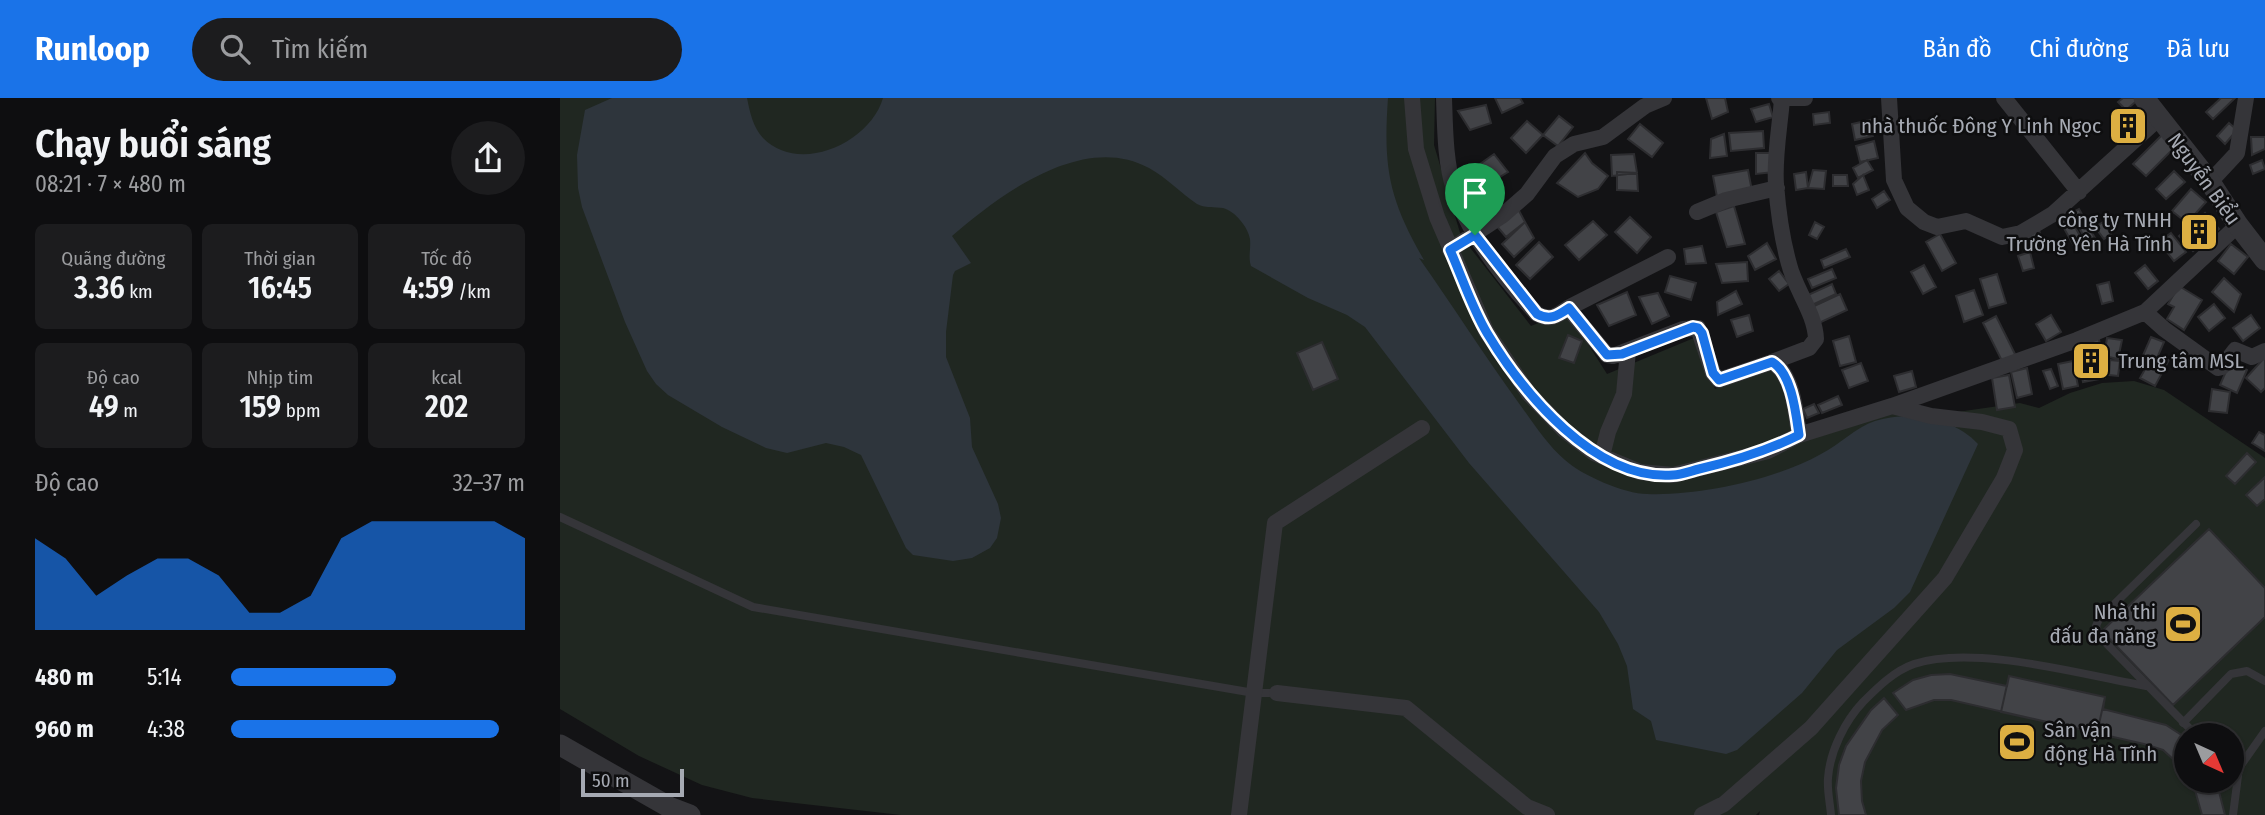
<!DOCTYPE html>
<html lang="vi">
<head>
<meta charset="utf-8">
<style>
	body { margin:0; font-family:"Fira Sans Condensed",sans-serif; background:#1c1c1e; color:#f1f3f6; height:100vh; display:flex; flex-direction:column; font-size:26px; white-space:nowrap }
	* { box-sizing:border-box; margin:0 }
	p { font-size:23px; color:#9b9c9f }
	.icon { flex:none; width:38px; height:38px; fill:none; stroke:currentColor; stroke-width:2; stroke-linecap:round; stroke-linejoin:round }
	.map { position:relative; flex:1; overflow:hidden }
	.sheet { display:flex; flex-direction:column; background:#0e0e10; width:560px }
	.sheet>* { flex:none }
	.needle { width:46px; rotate:136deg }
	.tools { position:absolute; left:1614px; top:625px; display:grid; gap:14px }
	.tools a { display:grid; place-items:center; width:70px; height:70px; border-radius:50%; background:#0e0e10; box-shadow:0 2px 5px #0004,0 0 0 2px #2e2e30; font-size:35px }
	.scale { position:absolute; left:21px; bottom:18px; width:103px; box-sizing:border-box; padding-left:7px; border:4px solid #a6aab3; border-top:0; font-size:19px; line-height:24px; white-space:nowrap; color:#a6aab3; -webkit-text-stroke:5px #0e0e0f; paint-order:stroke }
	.pin { position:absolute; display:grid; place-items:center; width:60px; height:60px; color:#fff; margin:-72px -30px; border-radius:50% 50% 50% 0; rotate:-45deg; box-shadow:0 0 7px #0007 }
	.pin .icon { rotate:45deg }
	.round { display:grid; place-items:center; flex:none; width:74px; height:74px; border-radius:37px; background:#1c1c1e }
	.headline { display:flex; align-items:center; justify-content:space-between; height:119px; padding:0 35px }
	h1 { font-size:38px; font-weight:600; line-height:52px }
	.metrics { display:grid; grid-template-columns:repeat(3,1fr); gap:10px; height:119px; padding:7px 35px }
	.metrics div { display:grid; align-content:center; border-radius:10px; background:#1c1c1e; text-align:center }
	.metrics b { font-size:30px; font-weight:600 }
	.metrics small { font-size:19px; font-weight:400 }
	.metrics p { font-size:19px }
	.chart { height:196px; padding:14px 35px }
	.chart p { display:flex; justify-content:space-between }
	.chart svg { width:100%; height:126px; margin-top:7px; fill:#1a73e8; opacity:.7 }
	ul { padding:0 35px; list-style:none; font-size:23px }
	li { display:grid; grid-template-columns:112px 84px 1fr; align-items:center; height:52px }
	li i { height:18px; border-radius:9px; background:#1a73e8 }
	header { display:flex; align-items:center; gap:42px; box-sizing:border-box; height:98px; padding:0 35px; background:#1a73e8; color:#fff }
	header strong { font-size:33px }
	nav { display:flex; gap:38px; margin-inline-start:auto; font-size:24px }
	.search { width:490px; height:63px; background:#1c1c1e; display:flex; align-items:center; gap:18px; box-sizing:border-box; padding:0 24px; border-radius:38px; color:#9b9c9f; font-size:26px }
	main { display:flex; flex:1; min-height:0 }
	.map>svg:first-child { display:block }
</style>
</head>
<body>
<header>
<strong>Runloop</strong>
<div class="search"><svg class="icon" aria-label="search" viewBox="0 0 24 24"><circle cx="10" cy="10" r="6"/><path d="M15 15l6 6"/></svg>Tìm kiếm</div>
<nav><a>Bản đồ</a><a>Chỉ đường</a><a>Đã lưu</a></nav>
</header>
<main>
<section class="sheet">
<div class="headline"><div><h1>Chạy buổi sáng</h1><p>08:21 · 7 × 480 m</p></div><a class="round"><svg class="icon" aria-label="share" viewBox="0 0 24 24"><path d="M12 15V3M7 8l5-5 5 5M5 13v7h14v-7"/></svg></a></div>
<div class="metrics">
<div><p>Quãng đường</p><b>3.36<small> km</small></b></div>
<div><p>Thời gian</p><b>16:45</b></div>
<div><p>Tốc độ</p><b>4:59<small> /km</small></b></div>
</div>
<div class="metrics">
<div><p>Độ cao</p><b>49<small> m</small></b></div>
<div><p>Nhịp tim</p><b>159<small> bpm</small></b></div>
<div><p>kcal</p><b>202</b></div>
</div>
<div class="chart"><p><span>Độ cao</span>32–37 m</p>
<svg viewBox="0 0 160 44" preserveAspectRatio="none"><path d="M0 44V12L10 19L20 32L30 25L40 19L50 19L60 25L70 38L80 38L90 32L100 12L110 6L120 6L130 6L140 6L150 6L160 12V44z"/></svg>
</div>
<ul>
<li><b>480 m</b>5:14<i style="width:56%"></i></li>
<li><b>960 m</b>4:38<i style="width:91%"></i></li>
</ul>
</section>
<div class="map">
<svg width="1705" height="717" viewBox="0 0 1705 717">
	<rect width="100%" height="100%" fill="#131315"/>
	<path fill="#202721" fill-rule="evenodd" d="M0 0H875L874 47 901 138 971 228 1007 213 1047 276 1134 240 1155 291 1214 264 1238 344 1323 311 1383 316 1460 305 1479 310 1510 295 1542 285 1574 283 1604 292 1705 360V717H1199L1200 713 1196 717H341L192 700 142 687 79 658 0 611ZM1626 637H1671V682H1626Z"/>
	<path fill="#2e353c" d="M52 0H187C190 15 193 29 203 40 239 77 310 45 323 0H828C823 70 829 101 864 162L859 160C893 208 924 257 958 304 972 323 987 347 1005 362 1021 377 1065 396 1087 396 1139 398 1215 382 1261 356 1279 347 1296 329 1315 323 1349 312 1395 320 1418 346L1350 494 1334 510 1277 552 1242 595 1177 652 1166 656 1096 642 1091 623 1073 611 1067 568 1058 546 1039 514 909 365 805 229 787 217 748 200 691 168C688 159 691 151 690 141 688 129 675 113 663 110 655 109 644 110 637 106 621 95 607 80 589 70 523 34 441 96 392 138L411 165 395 173 393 177 386 234V259L410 320 412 349 438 406 441 420 437 440 430 450 412 460 393 463 353 457 346 450 301 357 284 349 266 345 227 355 206 350 162 329 108 297 96 286 87 273 65 224 22 109 18 90 17 57 25 12Z"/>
	<path fill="#424347" stroke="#2d2d30" stroke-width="2" d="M935 0H960L963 5 942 15Z
		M1146 0H1165L1168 14 1152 21Z
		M1563 0H1580L1566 12 1558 4Z
		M1661 0H1675L1653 21 1646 14Z
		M1209 6 1213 19 1196 24 1191 11Z
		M926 7 931 25 910 32 898 13Z
		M1269 14 1270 25 1254 27 1253 16Z
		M999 18 1013 29 998 48 983 37Z
		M1570 18 1578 28 1566 39 1557 29Z
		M1310 22 1313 38 1295 42 1292 26Z
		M967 23 983 37 966 55 951 40Z
		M1669 25 1677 32 1665 46 1657 38Z
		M1080 26 1103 45 1092 59 1068 41Z
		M1203 33 1204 50 1171 53 1169 35Z
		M1164 36 1167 58 1150 60 1151 41Z
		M1602 37 1615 49 1586 78 1573 66Z
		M1691 39H1705V51L1692 57Z
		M1314 43 1318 60 1300 64 1296 48Z
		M1025 55 1032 65 1048 78 1038 91 1018 99 997 85Z
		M1196 55H1213L1214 74 1196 76Z
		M934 56 948 74 925 88 913 71Z
		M1074 56 1077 75 1052 78 1051 57Z
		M1307 62 1313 72 1298 80 1293 70Z
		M1702 62 1705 71 1693 76 1690 67Z
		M1188 72 1192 93 1157 99 1153 78Z
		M1253 72 1266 73 1264 91 1248 90Z
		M1614 73 1625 84 1606 101 1596 91Z
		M1057 74 1077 75 1078 93 1057 92Z
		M1246 74 1248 90 1236 92 1234 76Z
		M1273 77H1287L1288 88H1273Z
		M1303 77 1309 92 1297 97 1293 86Z
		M929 91 938 104 920 114 911 96Z
		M1631 91 1646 104 1627 125 1612 113Z
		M1324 93 1330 102 1317 110 1312 101Z
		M1174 108 1185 146 1167 149 1156 114Z
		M957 109 965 124 946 139 935 126Z
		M1519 111 1535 140 1527 144 1511 115Z
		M1645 115 1659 131 1633 153 1619 138Z
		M1070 119 1091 139 1077 155 1055 134Z
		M1510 120 1524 145 1515 150 1501 125Z
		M1033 123 1047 137 1019 162 1005 147Z
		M965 124 974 140 954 159 942 146Z
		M1255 124 1264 129 1257 141 1249 137Z
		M1543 124 1551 136 1544 141 1535 129Z
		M1479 132 1483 146 1470 150 1466 136Z
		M1611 135 1626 154 1614 163 1599 144Z
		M1380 136 1396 165 1382 173 1366 144Z
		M979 144 993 159 970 181 956 167Z
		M1207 145 1216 161 1195 172 1188 158Z
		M1671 146 1688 159 1674 176 1658 163Z
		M1142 148 1146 165 1126 166 1124 151Z
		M1286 151 1290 159 1264 170 1261 162Z
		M1470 154 1474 170 1463 173 1458 158Z
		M1187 164 1188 183 1162 185 1156 166Z
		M1364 167 1376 189 1363 196 1351 174Z
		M1585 167 1598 183 1588 191 1575 175Z
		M1272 171 1276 180 1252 190 1248 181Z
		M1219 173 1229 186 1219 193 1209 181Z
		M1437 176 1446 205 1429 210 1420 181Z
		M1110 178 1136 185 1131 202 1105 194Z
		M1664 180 1681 196 1674 214 1652 194Z
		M1549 184 1553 203 1542 206 1537 187Z
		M1272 186 1276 196 1252 207 1248 197Z
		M1619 188 1642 202 1624 232 1607 221 1614 209 1608 206Z
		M1414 192 1423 217 1404 224 1396 198Z
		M1176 193 1182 206 1158 217 1157 204Z
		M1067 194 1076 217 1049 228 1037 207Z
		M1098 195 1109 218 1092 226 1079 199Z
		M1280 196 1287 212 1259 225 1252 209Z
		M1654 206 1665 220 1649 233 1638 219Z
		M1189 217 1193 233 1177 239 1171 222Z
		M1491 217 1501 234 1486 243 1476 226Z
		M1691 217 1700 230 1683 243 1673 230Z
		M1436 218 1456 258 1443 265 1423 225Z
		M1008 237 1022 243 1014 265 999 260Z
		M1289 238 1296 264 1280 268 1273 243Z
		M1591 239 1604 244 1594 267 1581 262Z
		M1547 240 1562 242 1558 261 1544 258Z
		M1539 241 1545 280 1523 284 1516 245Z
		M762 244 778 281 753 292 737 255Z
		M1602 258 1609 262 1595 288 1580 280 1588 266 1595 270Z
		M1705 259V290L1701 294 1686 280Z
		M1550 262 1560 263 1558 278 1549 277Z
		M1513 263 1518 288 1503 291 1498 266Z
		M1670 264 1687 272 1677 295 1660 287Z
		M1301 265 1308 283 1289 290 1282 272Z
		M1467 270 1472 296 1457 300 1451 274Z
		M1491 271 1498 288 1490 291 1483 273Z
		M1352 273 1356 289 1339 294 1334 278Z
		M1449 277 1455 309 1437 312 1432 280Z
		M1652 291 1670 294 1667 315 1649 313Z
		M1278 298 1282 307 1262 315 1258 307Z
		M1254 306 1259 315 1247 320 1243 311Z
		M1699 334 1705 337V353L1692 345Z
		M1687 355 1696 364 1675 386 1666 378Z
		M1705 379V401L1697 408 1686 397Z
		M1649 431 1705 490V519L1613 607 1542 533Z
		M1390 576 1447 588 1449 578 1545 599 1543 611 1606 627 1626 640V673L1603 652 1584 646 1391 602H1374L1346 612 1333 595 1353 582 1371 577Z
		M1449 578 1545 599 1537 635 1441 614Z
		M1324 600 1338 617 1322 632 1305 664 1301 683 1302 703 1306 717H1279L1276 690 1279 667 1286 648 1311 612Z
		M1637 682H1656L1665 717H1642L1633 685Z"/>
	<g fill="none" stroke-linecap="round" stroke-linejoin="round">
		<path stroke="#353539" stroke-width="8" d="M0 419 193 509 694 595H717
			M1623 625 1671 576 1687 573 1705 583
			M1636 637 1540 539 1536 528 1539 521 1636 426
			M1271 717C1270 705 1267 692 1268 680 1270 653 1285 623 1303 604 1318 589 1334 573 1354 566 1414 546 1523 577 1586 588
			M1673 717 1679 670 1705 633"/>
		<path stroke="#353539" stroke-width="16" d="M852 0 856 51 877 119 926 233 969 296 1004 332 1034 355 1080 374 1113 377 1208 353 1239 337 1332 308 1517 242 1585 214 1678 127
			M884 0C885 27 885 65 894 91 908 137 944 181 977 216 990 223 997 218 1008 210L1043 252 1047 257 1053 258 1123 231 1138 230 1153 275 1159 282 1212 264C1233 276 1236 315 1239 337
			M1219 0H1245
			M1329 0 1334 82 1347 110 1364 124 1377 129 1406 123 1442 139 1461 135 1493 116 1599 20
			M1444 0 1519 94
			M1650 84 1677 55 1686 0
			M1137 114 1166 102 1217 90
			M890 152 943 117 967 96 995 58 1014 46 1043 39 1085 8 1104 0
			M1008 210 1108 159
			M1585 214 1604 231 1658 270 1662 269 1675 252 1692 259 1705 253
			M1212 264 1249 250 1256 241C1255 215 1235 191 1229 166 1222 141 1218 112 1216 86 1214 59 1220 28 1222 1
			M1042 358 1048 334 1064 296 1068 253
			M717 595 846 610 967 709 987 717
			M679 717 715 425 862 330
			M1142 717 1164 706 1251 630 1385 480 1444 380 1455 352 1449 331 1422 324 1371 318 1332 308"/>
		<path stroke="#353539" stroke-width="21" d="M1584 0 1650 84 1678 127 1705 162
			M0 647 109 709 130 717"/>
	</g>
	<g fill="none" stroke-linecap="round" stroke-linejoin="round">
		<defs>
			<path id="route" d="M915 137 977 216C990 223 997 218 1009 210L1047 257 1062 256 1133 229 1138 230 1142 235 1153 275 1159 282 1212 264C1232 275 1236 316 1239 337 1207 353 1174 363 1139 371 1131 373 1121 377 1113 377 1035 383 963 295 927 235 912 210 902 179 890 152Z"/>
		</defs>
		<use href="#route" stroke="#fff" stroke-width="14"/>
		<use href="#route" stroke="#1a73e8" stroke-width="9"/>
	</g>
	<defs>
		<symbol id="building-square" viewBox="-11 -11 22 22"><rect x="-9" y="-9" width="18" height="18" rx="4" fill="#ddaf42" stroke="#0e0e0f"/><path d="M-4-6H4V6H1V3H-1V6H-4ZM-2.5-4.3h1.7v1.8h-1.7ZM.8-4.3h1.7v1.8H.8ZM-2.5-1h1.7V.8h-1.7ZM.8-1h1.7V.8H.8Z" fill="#111"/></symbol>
		<symbol id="stadium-square" viewBox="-11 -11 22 22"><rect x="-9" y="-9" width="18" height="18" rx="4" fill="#ddaf42" stroke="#0e0e0f"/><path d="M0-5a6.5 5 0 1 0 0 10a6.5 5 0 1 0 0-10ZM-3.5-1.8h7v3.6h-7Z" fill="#111"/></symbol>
	</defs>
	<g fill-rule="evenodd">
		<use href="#building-square" x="1546" y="6" width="44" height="44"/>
		<use href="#building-square" x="1617" y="112" width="44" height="44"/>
		<use href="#building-square" x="1509" y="241" width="44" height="44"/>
		<use href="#stadium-square" x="1601" y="504" width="44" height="44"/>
		<use href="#stadium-square" x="1435" y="622" width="44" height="44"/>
	</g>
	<g text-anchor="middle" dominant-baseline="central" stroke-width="5" stroke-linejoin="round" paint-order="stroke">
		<g font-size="21" fill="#a6aab3" stroke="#0e0e0f" text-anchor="end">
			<text x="1541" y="28">nhà thuốc Đông Y Linh Ngọc</text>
			<text x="1612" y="122">công ty TNHH<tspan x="1612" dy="24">Trường Yên Hà Tĩnh</tspan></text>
			<text x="1558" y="263" text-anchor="start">Trung tâm MSL</text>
			<text x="1596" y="514">Nhà thi<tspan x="1596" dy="24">đấu đa năng</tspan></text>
			<text x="1484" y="632" text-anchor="start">Sân vận<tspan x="1484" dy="24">động Hà Tĩnh</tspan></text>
		</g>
		<g font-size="21" fill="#a6aab3" stroke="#0e0e0f">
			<text transform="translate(1644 81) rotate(54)">Nguyễn Biểu</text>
		</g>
	</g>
</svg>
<div class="tools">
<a><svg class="needle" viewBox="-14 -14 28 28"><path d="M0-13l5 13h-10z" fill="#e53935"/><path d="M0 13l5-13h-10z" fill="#9b9c9f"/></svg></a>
</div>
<div class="scale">50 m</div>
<div class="pin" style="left:915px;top:137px;background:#1e9e55"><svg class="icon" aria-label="arrive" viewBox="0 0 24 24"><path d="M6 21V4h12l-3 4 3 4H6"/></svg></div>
</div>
</main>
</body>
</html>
